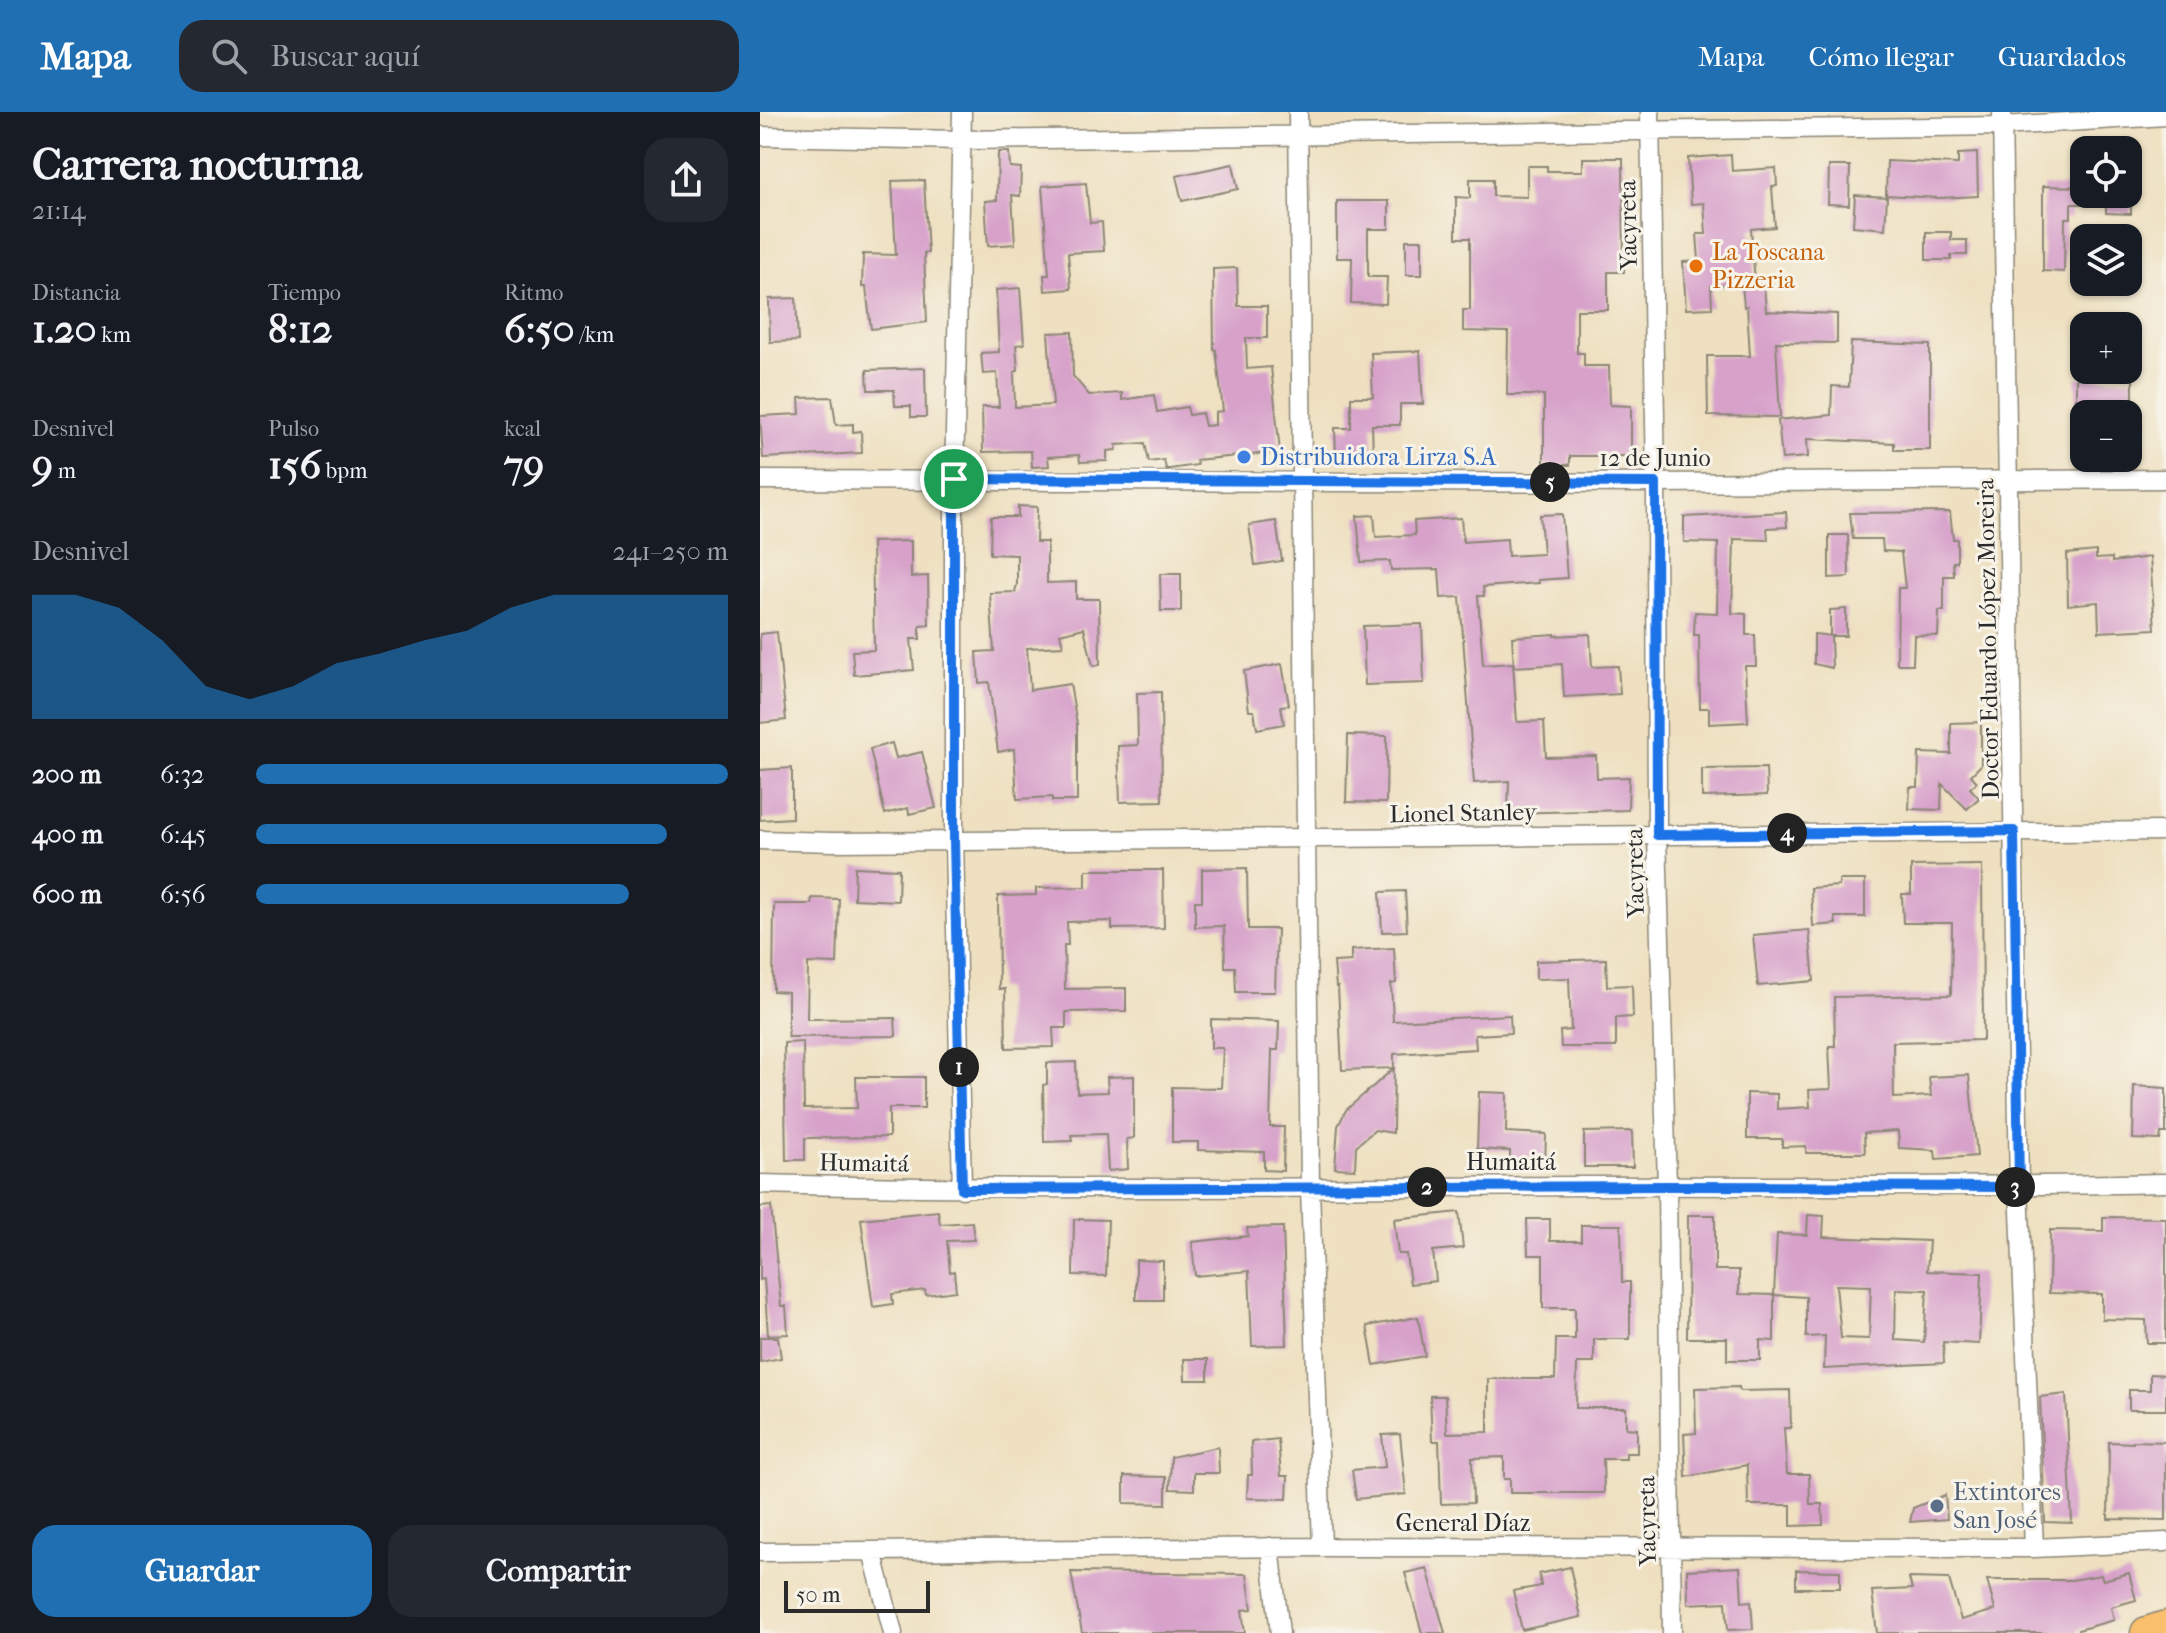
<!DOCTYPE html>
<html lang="es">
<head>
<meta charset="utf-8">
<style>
	body { margin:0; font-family:"IM FELL French Canon",serif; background:#242831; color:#f1f3f6; height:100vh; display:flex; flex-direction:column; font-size:30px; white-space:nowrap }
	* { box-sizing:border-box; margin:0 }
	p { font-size:26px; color:#9ea1a6 }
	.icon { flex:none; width:44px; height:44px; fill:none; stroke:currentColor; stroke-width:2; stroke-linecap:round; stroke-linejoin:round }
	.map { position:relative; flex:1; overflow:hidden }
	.panel { display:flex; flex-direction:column; background:#171b24; width:760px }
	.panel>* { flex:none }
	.buttons { position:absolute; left:1310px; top:24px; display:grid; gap:16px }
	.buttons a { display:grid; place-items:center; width:72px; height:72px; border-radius:16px; background:#171b24; box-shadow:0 2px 6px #0004; font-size:40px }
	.scale { position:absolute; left:24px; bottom:20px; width:146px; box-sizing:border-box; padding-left:8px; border:4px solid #2b2b2b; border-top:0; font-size:22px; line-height:28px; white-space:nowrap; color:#2b2b2b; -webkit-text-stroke:6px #f7f3e8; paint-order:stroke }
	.pin { position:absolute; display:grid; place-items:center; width:68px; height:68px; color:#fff; margin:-34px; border:4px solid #fff; border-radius:50%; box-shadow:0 2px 8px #0007 }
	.km { position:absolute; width:40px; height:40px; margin:-20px; border-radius:50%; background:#222; color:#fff; font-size:22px; line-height:40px; text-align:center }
	.round { display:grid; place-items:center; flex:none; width:84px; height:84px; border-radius:24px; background:#242831 }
	.head { display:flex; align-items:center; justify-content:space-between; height:136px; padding:0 32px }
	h1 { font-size:44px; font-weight:700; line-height:60px }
	.metrics { display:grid; grid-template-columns:repeat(3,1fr); gap:12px; height:136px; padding:8px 32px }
	.metrics div { display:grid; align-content:center }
	.metrics b { font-size:40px; font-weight:700 }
	.metrics small { font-size:22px; font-weight:400 }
	.metrics p { font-size:22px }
	.chart { height:224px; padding:16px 32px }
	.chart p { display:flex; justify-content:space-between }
	.chart svg { width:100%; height:144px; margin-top:8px; fill:#1f6fb2; opacity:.7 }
	.action { display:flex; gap:16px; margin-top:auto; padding:16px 32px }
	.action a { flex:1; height:92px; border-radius:24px; background:#1f6fb2; color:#fff; font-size:32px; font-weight:700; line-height:92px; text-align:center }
	.action a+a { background:#242831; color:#f1f3f6 }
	ul { padding:0 32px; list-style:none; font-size:26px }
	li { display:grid; grid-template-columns:128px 96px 1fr; align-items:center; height:60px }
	li i { height:20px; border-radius:10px; background:#1f6fb2 }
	header { display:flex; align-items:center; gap:48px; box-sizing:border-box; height:112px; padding:0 40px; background:#1f6fb2; color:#fff }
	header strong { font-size:38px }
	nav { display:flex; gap:44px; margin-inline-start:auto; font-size:28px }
	.search { width:560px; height:72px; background:#242831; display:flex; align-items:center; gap:20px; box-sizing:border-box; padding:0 28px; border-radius:24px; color:#9ea1a6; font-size:30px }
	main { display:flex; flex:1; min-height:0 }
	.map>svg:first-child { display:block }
</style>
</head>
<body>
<header>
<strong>Mapa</strong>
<div class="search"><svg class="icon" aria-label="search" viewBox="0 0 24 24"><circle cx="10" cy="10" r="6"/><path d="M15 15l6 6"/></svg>Buscar aquí</div>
<nav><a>Mapa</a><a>Cómo llegar</a><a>Guardados</a></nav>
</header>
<main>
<section class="panel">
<div class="head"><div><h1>Carrera nocturna</h1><p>21:14</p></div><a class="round"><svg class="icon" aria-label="share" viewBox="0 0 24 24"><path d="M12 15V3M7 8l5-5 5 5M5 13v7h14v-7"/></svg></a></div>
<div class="metrics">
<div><p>Distancia</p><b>1.20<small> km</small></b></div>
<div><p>Tiempo</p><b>8:12</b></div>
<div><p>Ritmo</p><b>6:50<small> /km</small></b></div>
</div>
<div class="metrics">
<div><p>Desnivel</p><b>9<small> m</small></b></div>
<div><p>Pulso</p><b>156<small> bpm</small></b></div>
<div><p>kcal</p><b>79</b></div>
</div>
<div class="chart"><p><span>Desnivel</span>241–250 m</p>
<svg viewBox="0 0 160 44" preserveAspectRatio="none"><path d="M0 44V6L10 6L20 10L30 20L40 34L50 38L60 34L70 27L80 24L90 20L100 17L110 10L120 6L130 6L140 6L150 6L160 6V44z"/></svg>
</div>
<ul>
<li><b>200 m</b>6:32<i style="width:100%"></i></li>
<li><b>400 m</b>6:45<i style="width:87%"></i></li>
<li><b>600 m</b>6:56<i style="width:79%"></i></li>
</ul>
<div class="action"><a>Guardar</a><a>Compartir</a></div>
</section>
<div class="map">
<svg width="1406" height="1521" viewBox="0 0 1406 1521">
	<rect width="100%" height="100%" fill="#f7f3e8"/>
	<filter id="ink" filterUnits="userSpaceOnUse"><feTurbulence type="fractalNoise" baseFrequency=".0125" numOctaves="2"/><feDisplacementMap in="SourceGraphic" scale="16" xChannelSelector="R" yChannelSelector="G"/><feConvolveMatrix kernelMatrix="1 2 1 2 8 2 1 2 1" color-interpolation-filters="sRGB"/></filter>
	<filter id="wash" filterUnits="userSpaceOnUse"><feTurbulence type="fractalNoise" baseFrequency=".006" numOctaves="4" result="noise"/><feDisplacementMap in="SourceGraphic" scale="32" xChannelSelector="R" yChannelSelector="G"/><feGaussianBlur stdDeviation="1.8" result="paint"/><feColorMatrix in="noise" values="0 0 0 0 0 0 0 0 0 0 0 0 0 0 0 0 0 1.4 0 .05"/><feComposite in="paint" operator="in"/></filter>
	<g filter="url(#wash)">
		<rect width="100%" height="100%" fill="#eee0c0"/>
		<g id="blocks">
			<path fill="#d7a1ca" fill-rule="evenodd" d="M238 40H249L250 55 261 56 260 84 252 83 255 132 228 134 225 89 237 88Z
				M1217 41 1218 84 1179 86 1126 83 1127 49 1198 52V42Z
				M971 43 972 59 1016 56 1017 74 1012 75 1015 115 991 117 995 171 989 172 1004 171 1006 199 1077 202V231L1016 230 1020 305 948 304 947 244H990L987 194 984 195 982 172 951 174 952 196 926 197 923 150 939 149 937 122H946L944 91 931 92 928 46Z
				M823 46H863L864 160H848V198H817V241H824V254H849L850 293 871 294V344H810V353H784V283H747L748 220 703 219V198H710V126H696V85L710 86V67H733V84L767 85V54H787V59H823Z
				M473 52 478 77 422 89 416 64Z
				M1069 54H1090L1089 93 1068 92Z
				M164 68 168 141H164L167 210 111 217 106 175H102L103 142 136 143 132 69Z
				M326 71 330 111 342 110 344 139 308 141 311 177 285 179 284 163H289L282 74Z
				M1283 74 1324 75V92H1311V106H1305L1304 160 1283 159Z
				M1346 82H1371V102L1346 101Z
				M1095 83 1127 85 1125 117 1093 114Z
				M577 89H629V117H608V165H627L626 192 591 191 592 146H577Z
				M1166 120H1191V128H1207V143H1191V148H1166Z
				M646 128H662V163H646Z
				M477 156 478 194H507V226H486L487 257 511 255 520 340 436 348 437 353 410 357H406L404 348 389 350 385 331 356 333V338L347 339V349L320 350 319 343 288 345 289 354 272 355 271 339 223 340 222 295H239L237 261 223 262 221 241 239 240 236 178 260 176 264 232 256 233 258 259 254 260 255 295 293 293 288 221 312 220 313 264 329 283 362 281V288L394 283 397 300 427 295 429 303 442 301 445 314 455 313V300L463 299 456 238H454L453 157Z
				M36 186 38 229 10 230 9 187Z
				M1091 230 1170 233V338H1134V331L1047 327 1048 345 1022 347 1018 308 1071 303 1072 274 1089 275Z
				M660 239 663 292H640V313H612L613 343H576L575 316H591V285H613L611 241Z
				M165 256 166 305H151V294H135L134 278H108L107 258Z
				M1316 266 1373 267V302H1316Z
				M72 285 76 313 93 312V320L101 319 102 341 3 346 0 304 40 302 39 286Z
				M258 394 277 395 276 430H287V471L316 470V487H339L340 553 333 554 324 516 300 522 303 534 267 536 270 578 310 572 317 612V689H292V685L257 687 254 637 238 640 229 570 219 571 217 540 234 539 230 481 255 480 257 472V443L230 442 231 405H258Z
				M1026 400 1027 415 1007 416 1008 428 974 427 972 501 986 502V523H995L996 554H985L988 610 949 612V596H940L939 523H934L935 500 957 501 958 431 924 430V405Z
				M1190 400 1193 427H1197V450H1193L1194 464H1184V499H1179L1178 524 1154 523 1153 552H1137L1138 476H1145L1141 440 1123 439 1122 427H1093L1090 401Z
				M802 402 807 466 778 468 779 471 723 475 724 484H718L723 553 753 551 757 610 784 609 786 645 836 644 837 666 869 665 868 698 748 701 749 669 714 671 700 485 681 486 679 457 631 458 630 449 601 450 597 404 614 403 616 425 655 423 654 409 701 406 703 430 747 427 748 444 783 442 780 403Z
				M516 409 522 449 495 453 489 413Z
				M1069 423H1088L1089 465 1069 466Z
				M151 429V465L168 464 169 513 160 514V527H151L154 558 94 563 92 539 114 538 112 430Z
				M1336 439V447L1352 446V450L1390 445 1395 517 1339 520 1338 490 1308 493 1307 442Z
				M400 462H421V499H401Z
				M1086 497V524H1070V498Z
				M662 512 664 571 605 573 603 514Z
				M17 520 26 608 0 611V522Z
				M795 522V524L830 522 832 555 858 554 860 582 804 585 802 552 754 555 752 525Z
				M1054 522 1071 524 1072 556 1054 552Z
				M522 552 529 593 521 594 524 612 497 617 494 599H489L484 559Z
				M401 580 402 689 360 690 358 634 378 633 377 581Z
				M1221 610V653L1211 663 1217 670 1210 676 1219 686 1207 697 1182 672 1181 698 1149 697 1150 675H1158L1159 641 1191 642V611Z
				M588 623 627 624 626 691 586 690Z
				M132 631 136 646 162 640 176 696 149 702 148 696 125 702 110 637Z
				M32 656V706L0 708V658Z
				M1006 656 1007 683 942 685V657Z
				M1222 753 1223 928 1133 930 1134 986 1171 984 1169 965 1209 963 1217 1044 1176 1047 1175 1038 1139 1036 1138 1019 1104 1021 1105 1041H1046V1034L1022 1035V1027H987V981L1017 982V997L1050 995 1049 978 1071 977 1069 934H1075L1074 885 1191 883 1192 811H1143L1142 782H1151V754Z
				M95 755 139 757 138 789 94 787Z
				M487 756 488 817H517L515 880H476L475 855H465L464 814 435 815V789H442V757Z
				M326 758H403L404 816 352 817V809L307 810 308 833H304L305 877 366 876V899L306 900V916H293L294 935 246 936 245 877H239L238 784 276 783V776L326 775Z
				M1079 768H1105V805H1075L1076 812 1053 814 1051 776 1079 774Z
				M645 779 647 819 622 820 620 780Z
				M52 786 79 787 77 852 48 851 47 907 135 906 136 924 28 925V880L13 879 14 792H51Z
				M1049 818 1054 869 998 874 993 823Z
				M634 836 636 871 631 872 633 909 750 903 751 921 715 923 716 937 634 942 633 1021 615 1018 596 1034 595 1057 575 1056 578 1014 586 998 634 956 582 958 578 875H576L574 850 591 849V838Z
				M846 847 847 874 872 873 873 905 856 906V935H801L800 919 811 918 809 866 776 867V849Z
				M451 907 519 909 518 938H512L510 1015H524L523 1059 504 1058V1040L438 1038V1030H412V975L461 976 463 936H451Z
				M43 930 44 997 97 996 96 965H164V996H129V1025L45 1026V1048H26L24 931Z
				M316 950 317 981 348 980 347 965 374 964V1026L367 1027 368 1057 348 1059 346 1022 311 1023 312 1029 284 1030 283 973 287 972V951Z
				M1374 974 1406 976V1021H1401L1400 1028 1373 1027Z
				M719 980 747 981 746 1020 786 1022 785 1054 750 1053V1039L717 1037Z
				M872 1019 873 1055H824V1020Z
				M11 1094 21 1194H26L28 1222 8 1223 4 1167 0 1168V1095Z
				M178 1099 180 1112 212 1110 214 1128 187 1129 190 1160 194 1159 196 1179 166 1183 165 1178 132 1182 133 1192 113 1195 101 1107Z
				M699 1100 703 1136 673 1139 676 1169 650 1172 646 1142H638L634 1107Z
				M928 1103H955V1158H979V1182L1014 1183V1229L1000 1228V1248H967V1226H927Z
				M1048 1103 1064 1104 1063 1125 1169 1129 1167 1159 1222 1161 1219 1232 1183 1230 1184 1251 1064 1257 1065 1224 1046 1225V1185L1014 1183 1017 1122 1047 1123ZM1076 1173 1111 1174 1109 1227 1081 1226ZM1136 1177 1167 1178 1164 1230 1135 1228Z
				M1343 1105 1406 1106V1231H1387L1386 1208 1342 1207V1182L1289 1181 1290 1118 1343 1119Z
				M314 1107 348 1108 346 1164 313 1163Z
				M767 1107H790V1129H821V1113H861L862 1170H870V1227H834V1251H817L816 1296H866V1316L877 1317V1341H866V1347H843L844 1381H750V1367H744V1345L712 1346 713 1391 681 1392 679 1329H672L670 1284H685L687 1321 728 1320V1267H795L796 1227H815V1196H783V1143H768Z
				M523 1115 527 1233 492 1234 489 1159 435 1164 432 1130 488 1124 487 1116Z
				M376 1148 403 1149V1188H376Z
				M658 1205 665 1244 614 1253 607 1214Z
				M0 1225H18L21 1246 0 1250Z
				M424 1247H448V1268H425Z
				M1390 1262 1406 1263V1298H1369V1278H1390Z
				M979 1275 980 1279 1030 1278 1031 1316H1024L1027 1362H1049L1050 1392H1062L1063 1413 1031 1414V1393H988L987 1353 926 1365 924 1322 936 1321 935 1276Z
				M1306 1282 1312 1411 1285 1410 1280 1285Z
				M640 1322 646 1382 596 1387 592 1358 625 1355 622 1323Z
				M518 1327 521 1364H528L527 1387 487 1386 488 1363H492L491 1330Z
				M1373 1329 1406 1330V1408L1348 1407 1349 1330 1373 1331Z
				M458 1335 459 1361H434V1378L410 1377 411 1345Z
				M364 1364 406 1365V1392L364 1391Z
				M1185 1383 1187 1407 1150 1410 1153 1396Z
				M810 1455 821 1505 762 1518 753 1479 781 1474 779 1462Z
				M980 1455 982 1490 991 1489 993 1517 968 1518 966 1490 928 1492 927 1458Z
				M667 1456 685 1521H662L645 1461Z
				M1036 1458 1080 1459V1476H1036Z
				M311 1460 487 1462 492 1497 482 1498 485 1521H322Z
				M1369 1461 1376 1488 1351 1495 1354 1508 1318 1518 1319 1521H1117L1112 1479 1152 1477 1149 1466 1189 1467 1201 1508 1235 1498 1227 1468H1312L1341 1463 1343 1468Z"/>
		</g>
	</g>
	<g filter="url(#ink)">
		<use href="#blocks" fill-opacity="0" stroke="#8c8676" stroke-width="2"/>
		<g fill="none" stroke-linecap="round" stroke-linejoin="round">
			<defs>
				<path id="minor" d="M202 0 194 367V729L202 1077
					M538 0 550 1075 562 1435
					M890 0 896 371 897 723 907 1074 912 1521
					M1242 0 1259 1075 1274 1436
					M0 24 202 28 1242 14 1406 4
					M0 368 896 371 1406 367
					M0 728 73 730 1406 719
					M0 1072C273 1079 546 1075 820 1074 1015 1073 1211 1076 1406 1071
					M510 1435 520 1521
					M112 1439 133 1521
					M0 1440 562 1435 1274 1436 1406 1430"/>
				<path id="trunk" d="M1387 1521 1406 1515"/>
			</defs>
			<use href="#minor" stroke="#8c8676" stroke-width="21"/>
			<use href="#trunk" stroke="#8c8676" stroke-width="35"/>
			<use href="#minor" stroke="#fff" stroke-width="18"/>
			<use href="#trunk" stroke="#f9bf6d" stroke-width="32"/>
		</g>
	</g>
	<g fill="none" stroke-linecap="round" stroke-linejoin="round" filter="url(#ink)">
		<defs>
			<path id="route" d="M194 367 896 371 897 723 1254 719 1259 1075 907 1074 202 1077 194 729Z"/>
		</defs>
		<use href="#route" stroke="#fff" stroke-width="16"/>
		<use href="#route" stroke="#1a73e8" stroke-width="10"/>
	</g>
	<circle fill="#e8710a" stroke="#f7f3e8" stroke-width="3" cx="936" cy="154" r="8"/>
	<circle fill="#3f7fe0" stroke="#f7f3e8" stroke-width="3" cx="484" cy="345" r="8"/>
	<circle fill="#5c6f8a" stroke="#f7f3e8" stroke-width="3" cx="1177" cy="1394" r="8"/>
	<g text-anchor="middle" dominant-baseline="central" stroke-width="6" stroke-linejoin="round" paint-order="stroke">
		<g font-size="24" fill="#2b2b2b" stroke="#f7f3e8">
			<text transform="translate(868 113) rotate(-91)">Yacyreta</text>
			<text x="895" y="346">12 de Junio</text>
			<text transform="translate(1228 527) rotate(-91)">Doctor Eduardo López Moreira</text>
			<text transform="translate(703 701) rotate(-1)">Lionel Stanley</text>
			<text transform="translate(875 761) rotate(-91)">Yacyreta</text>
			<text x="751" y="1050">Humaitá</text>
			<text transform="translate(104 1051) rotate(1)">Humaitá</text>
			<text transform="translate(887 1409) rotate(-91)">Yacyreta</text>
			<text x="703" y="1411">General Díaz</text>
		</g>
		<g font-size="24" fill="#c56008" stroke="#f7f3e8" text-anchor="start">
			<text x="952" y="140">La Toscana<tspan x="952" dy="28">Pizzeria</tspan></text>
		</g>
		<g font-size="24" fill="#366cbe" stroke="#f7f3e8" text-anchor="start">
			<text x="500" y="345">Distribuidora Lirza S.A</text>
		</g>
		<g font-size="24" fill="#4e5e75" stroke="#f7f3e8" text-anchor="start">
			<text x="1193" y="1380">Extintores<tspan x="1193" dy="28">San José</tspan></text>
		</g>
	</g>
</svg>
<div class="buttons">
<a><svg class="icon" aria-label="locate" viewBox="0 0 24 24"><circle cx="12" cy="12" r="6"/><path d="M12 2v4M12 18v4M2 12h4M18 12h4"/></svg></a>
<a><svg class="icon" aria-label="layers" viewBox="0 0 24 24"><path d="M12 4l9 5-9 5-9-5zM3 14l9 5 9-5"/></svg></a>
<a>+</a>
<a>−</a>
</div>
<div class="scale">50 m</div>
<div class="pin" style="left:194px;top:367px;background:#1e9e55"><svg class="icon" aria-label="arrive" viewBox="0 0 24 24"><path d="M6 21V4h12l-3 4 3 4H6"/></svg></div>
<b class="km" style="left:199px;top:955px">1</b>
<b class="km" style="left:667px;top:1075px">2</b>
<b class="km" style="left:1255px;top:1075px">3</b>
<b class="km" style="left:1027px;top:721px">4</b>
<b class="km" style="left:790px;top:370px">5</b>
</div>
</main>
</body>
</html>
